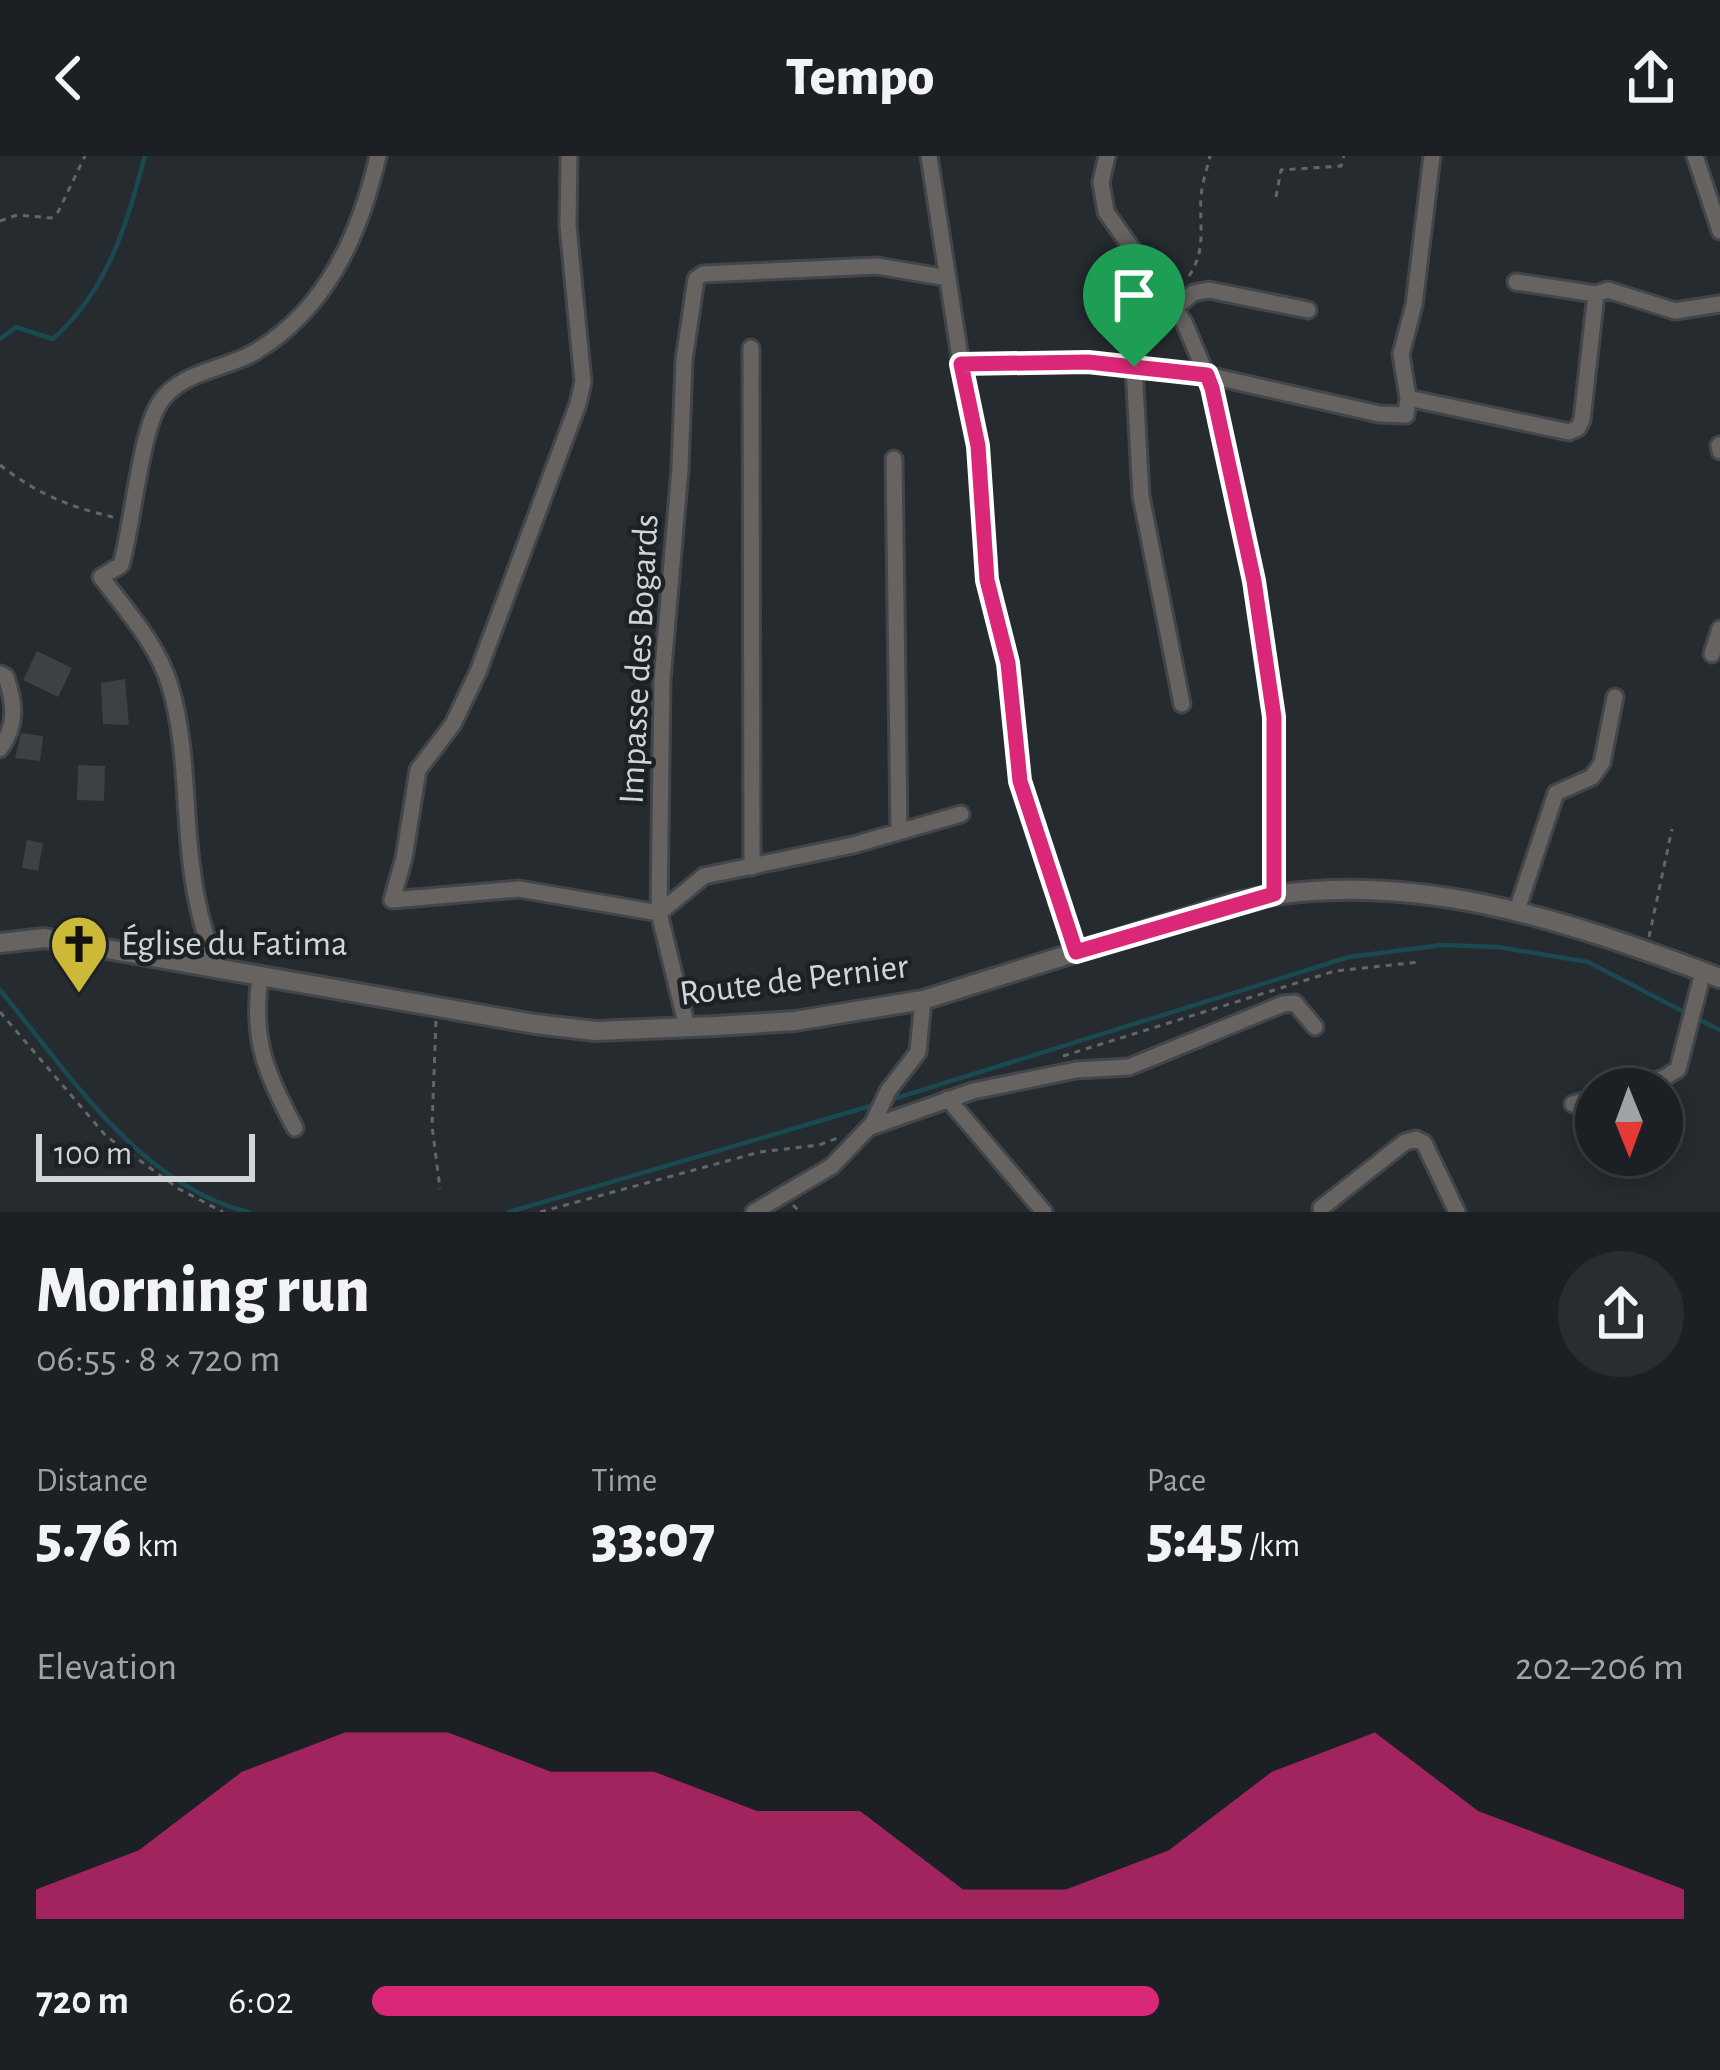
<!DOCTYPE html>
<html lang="en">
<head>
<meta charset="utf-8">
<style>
	body { margin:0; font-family:"Alegreya Sans",sans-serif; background:#292d31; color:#f1f3f6; height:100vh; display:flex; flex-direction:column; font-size:45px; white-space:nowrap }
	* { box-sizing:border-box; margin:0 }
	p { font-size:39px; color:#a0a3a6 }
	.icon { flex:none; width:66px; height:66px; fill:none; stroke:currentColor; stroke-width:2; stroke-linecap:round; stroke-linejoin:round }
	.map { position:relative; height:1056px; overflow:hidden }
	.details { display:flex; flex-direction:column; background:#1c2024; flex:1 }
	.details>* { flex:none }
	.needle { width:78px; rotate:179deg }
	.fabs { position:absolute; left:1575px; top:912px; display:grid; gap:24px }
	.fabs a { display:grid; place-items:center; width:108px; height:108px; border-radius:50%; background:#1c2024; box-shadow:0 6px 18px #0003,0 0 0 3px #3a3e41; font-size:60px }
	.scale { position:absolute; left:36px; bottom:30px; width:219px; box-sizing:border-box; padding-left:12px; border:6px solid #d2d5d8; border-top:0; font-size:33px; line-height:42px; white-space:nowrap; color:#d2d5d8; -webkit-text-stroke:9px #1c2126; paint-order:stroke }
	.pin { position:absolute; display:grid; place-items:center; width:102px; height:102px; color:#fff; margin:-123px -51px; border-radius:50% 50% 50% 0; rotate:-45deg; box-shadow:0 0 12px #0007 }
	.pin .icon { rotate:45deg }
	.round { display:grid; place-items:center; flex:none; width:126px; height:126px; border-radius:63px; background:#292d31 }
	.head { display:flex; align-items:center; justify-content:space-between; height:204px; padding:0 36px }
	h1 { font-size:66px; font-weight:800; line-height:90px }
	.figures { display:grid; grid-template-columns:repeat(3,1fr); gap:18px; height:204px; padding:12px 36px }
	.figures div { display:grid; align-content:center }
	.figures b { font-size:60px; font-weight:800 }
	.figures small { font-size:33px; font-weight:400 }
	.figures p { font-size:33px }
	.chart { height:336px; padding:24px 36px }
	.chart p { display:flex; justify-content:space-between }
	.chart svg { width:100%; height:216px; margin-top:12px; fill:#db2777; opacity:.7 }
	ul { padding:0 36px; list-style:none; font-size:39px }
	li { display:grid; grid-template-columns:192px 144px 1fr; align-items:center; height:90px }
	li i { height:30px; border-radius:15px; background:#db2777 }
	header { display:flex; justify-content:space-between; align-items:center; height:156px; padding:0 36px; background:#1c2024; font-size:54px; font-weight:800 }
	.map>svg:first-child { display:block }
</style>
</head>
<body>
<header><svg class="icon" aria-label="back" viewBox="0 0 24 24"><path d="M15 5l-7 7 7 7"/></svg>Tempo<svg class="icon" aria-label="share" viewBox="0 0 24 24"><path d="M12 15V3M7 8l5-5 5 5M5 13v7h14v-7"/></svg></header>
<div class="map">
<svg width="1720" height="1056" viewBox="0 0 1720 1056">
	<rect width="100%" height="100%" fill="#262b30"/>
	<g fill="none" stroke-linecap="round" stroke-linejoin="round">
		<path stroke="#194951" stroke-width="4.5" d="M0 183 16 171 53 183C109 133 126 69 145 0
			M0 834C68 916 139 1029 248 1056
			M1698 863 1720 874
			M890 944 1349 801 1442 789 1498 791 1588 806 1688 858
			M509 1056 874 949"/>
	</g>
	<path fill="#3c4146" d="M37 495 72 512 58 541 23 524Z
		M125 523 129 569 103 568 101 527Z
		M21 577 43 580 40 605 15 602Z
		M78 609 105 610 104 645 77 644Z
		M27 684 43 687 38 715 22 712Z"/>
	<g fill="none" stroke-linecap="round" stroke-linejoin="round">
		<defs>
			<path id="minor" d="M569 0 568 70 583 226 578 248 478 516 453 568 418 614 404 702 392 744 519 733 659 757 704 720 853 689 961 658
				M929 0 961 208 978 290 987 424 1008 507 1020 625 1076 796
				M1107 0 1101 26 1106 56 1184 166 1212 232 1254 425 1274 561V738
				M1695 0 1720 75
				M1516 126 1596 138
				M1175 152 1193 137 1209 134 1308 154
				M751 192 752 711
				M961 208 1088 206 1207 219 1379 258 1406 259 1408 242 1401 198 1414 149 1432 0
				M1134 211 1141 340 1182 548
				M1408 242 1569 276 1578 272 1582 264 1596 138 1608 134 1675 155 1720 148
				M1719 289 1720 295
				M894 303 899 676
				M1712 498 1720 473
				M0 518 6 521C15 548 17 569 0 593
				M1517 754 1556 637 1592 621 1602 607 1615 541
				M217 814C204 779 195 744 191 706 184 648 187 587 170 530 158 489 126 454 101 421L121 409C133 368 140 279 159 248 179 215 225 214 255 196 327 153 360 78 378 0
				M260 821C251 883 266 918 295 972
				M687 871 659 757 662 524 680 313 684 204 696 123 703 118 877 110 948 122
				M1626 933 1664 922 1678 913 1703 816
				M948 943 1044 1056
				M1573 948 1596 942
				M868 972 973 935 1076 914 1129 911 1283 848 1295 847 1315 871
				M1321 1052 1405 986 1416 983 1424 987 1457 1056
				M754 1056 832 1010 873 967 888 935 918 896 923 844"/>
			<path id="tertiary" d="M0 787 44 782 535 868 596 875 716 870 795 865 923 844 1237 746C1403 708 1566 764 1720 822"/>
		</defs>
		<use href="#minor" stroke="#42464b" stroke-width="21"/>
		<use href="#tertiary" stroke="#42464b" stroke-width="24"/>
		<path stroke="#62666b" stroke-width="3" stroke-dasharray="6 6" stroke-linecap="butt" d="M1276 41 1281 14 1341 10 1344 0
			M0 65 17 59 51 62 58 56 85 0
			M1189 120C1207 92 1199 72 1201 41 1202 27 1207 13 1210 0
			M0 309C36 337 69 351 113 361
			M1649 781 1672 673
			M0 856 106 980 179 1033 223 1056
			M436 865 432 970 440 1033
			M1063 900 1335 815 1420 806
			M793 1049 800 1056
			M540 1056 760 996 819 989 840 981"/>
		<use href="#minor" stroke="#666361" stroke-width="15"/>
		<use href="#tertiary" stroke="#666361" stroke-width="18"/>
	</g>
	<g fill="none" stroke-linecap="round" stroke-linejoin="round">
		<defs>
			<path id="route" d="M1088 206 1207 219 1212 232 1254 425 1274 561V738L1076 796 1020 625 1008 507 987 424 978 290 961 208Z"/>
		</defs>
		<use href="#route" stroke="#fff" stroke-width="24"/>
		<use href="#route" stroke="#db2777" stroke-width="15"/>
	</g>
	<defs>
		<symbol id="church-pin" viewBox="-11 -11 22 30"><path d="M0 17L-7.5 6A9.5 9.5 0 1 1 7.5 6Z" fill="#cdb938" stroke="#1c2126"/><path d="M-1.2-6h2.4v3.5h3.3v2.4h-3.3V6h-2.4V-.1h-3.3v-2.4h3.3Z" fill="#111"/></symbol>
	</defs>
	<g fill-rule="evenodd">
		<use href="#church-pin" x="46" y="755" width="66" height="90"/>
	</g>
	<g text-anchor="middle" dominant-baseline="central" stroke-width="9" stroke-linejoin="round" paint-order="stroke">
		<g font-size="36" fill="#d2d5d8" stroke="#1c2126">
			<text transform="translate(639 503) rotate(-87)">Impasse des Bogards</text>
			<text transform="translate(794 824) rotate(-7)">Route de Pernier</text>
		</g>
		<g font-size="36" fill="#d2d5d8" stroke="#1c2126" text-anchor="start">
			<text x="121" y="788">Église du Fatima</text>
		</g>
	</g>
</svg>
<div class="fabs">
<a><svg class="needle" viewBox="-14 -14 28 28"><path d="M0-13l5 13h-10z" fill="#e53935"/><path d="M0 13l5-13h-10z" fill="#a0a3a6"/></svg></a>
</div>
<div class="scale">100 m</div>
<div class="pin" style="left:1134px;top:211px;background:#1e9e55"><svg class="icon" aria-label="arrive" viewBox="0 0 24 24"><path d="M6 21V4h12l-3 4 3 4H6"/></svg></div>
</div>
<section class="details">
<div class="head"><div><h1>Morning run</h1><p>06:55 · 8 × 720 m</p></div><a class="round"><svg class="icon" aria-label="share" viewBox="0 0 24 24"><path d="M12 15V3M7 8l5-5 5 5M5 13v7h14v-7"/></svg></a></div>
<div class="figures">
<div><p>Distance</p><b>5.76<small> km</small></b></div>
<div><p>Time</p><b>33:07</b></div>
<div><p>Pace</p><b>5:45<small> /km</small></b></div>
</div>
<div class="chart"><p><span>Elevation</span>202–206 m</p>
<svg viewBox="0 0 160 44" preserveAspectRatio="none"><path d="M0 44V38L10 30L20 14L30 6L40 6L50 14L60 14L70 22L80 22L90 38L100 38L110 30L120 14L130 6L140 22L150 30L160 38V44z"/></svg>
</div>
<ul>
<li><b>720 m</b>6:02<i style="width:60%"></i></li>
</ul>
</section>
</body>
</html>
